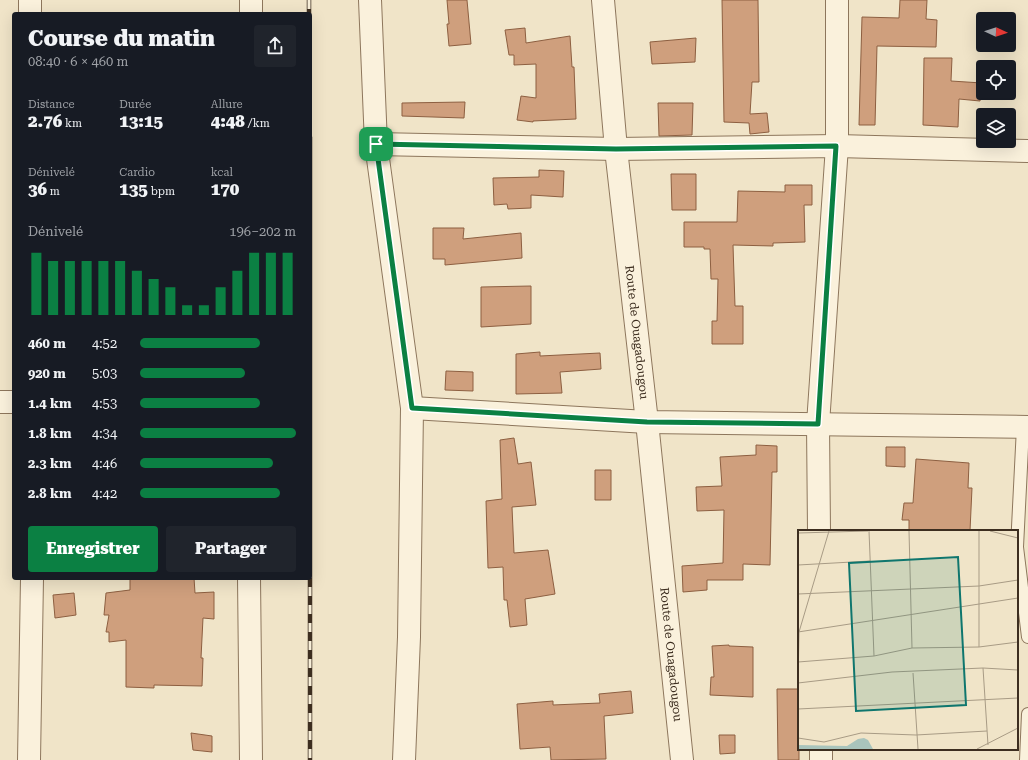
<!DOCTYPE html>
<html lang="fr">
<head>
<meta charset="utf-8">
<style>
	body { margin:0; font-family:"Roboto Serif",serif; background:#20242c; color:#f1f3f6; height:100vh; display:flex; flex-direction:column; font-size:15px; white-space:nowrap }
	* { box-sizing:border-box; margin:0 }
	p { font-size:13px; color:#9ea1a6 }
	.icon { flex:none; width:22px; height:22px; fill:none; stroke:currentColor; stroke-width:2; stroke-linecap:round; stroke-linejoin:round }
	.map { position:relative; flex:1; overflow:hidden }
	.details { position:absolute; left:12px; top:12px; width:300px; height:568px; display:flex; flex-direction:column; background:#171b24; border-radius:4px; box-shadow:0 4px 16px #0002 }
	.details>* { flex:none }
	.needle { width:26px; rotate:93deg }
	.tools { position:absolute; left:976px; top:12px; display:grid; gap:8px }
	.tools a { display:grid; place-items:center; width:40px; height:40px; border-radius:4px; background:#171b24; box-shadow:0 4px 16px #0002; font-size:20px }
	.pin { position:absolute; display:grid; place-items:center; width:34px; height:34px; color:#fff; margin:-17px; border-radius:8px; box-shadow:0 2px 6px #0006 }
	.round { display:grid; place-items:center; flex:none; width:42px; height:42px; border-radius:4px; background:#20242c }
	.summary { display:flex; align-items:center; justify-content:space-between; height:68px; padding:0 16px }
	h1 { font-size:22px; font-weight:800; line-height:30px }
	.figures { display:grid; grid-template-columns:repeat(3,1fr); gap:6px; height:68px; padding:4px 16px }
	.figures div { display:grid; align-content:center }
	.figures b { font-size:17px; font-weight:800 }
	.figures small { font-size:11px; font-weight:400 }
	.figures p { font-size:11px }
	.chart { height:112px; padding:8px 16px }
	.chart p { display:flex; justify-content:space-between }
	.chart svg { width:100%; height:72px; margin-top:4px; stroke:#0b8043; stroke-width:6 }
	.primary-button { display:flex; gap:8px; margin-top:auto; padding:8px 16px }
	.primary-button a { flex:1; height:46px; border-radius:4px; background:#0b8043; color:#fff; font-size:16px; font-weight:800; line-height:46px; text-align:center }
	.primary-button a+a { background:#20242c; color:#f1f3f6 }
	ul { padding:0 16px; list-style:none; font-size:13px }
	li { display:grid; grid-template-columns:64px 48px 1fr; align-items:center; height:30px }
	li i { height:10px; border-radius:5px; background:#0b8043 }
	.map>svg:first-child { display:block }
</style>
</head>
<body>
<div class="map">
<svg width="1028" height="760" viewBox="0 0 1028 760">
	<rect width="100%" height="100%" fill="#f0e4c8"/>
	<path fill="#cf9f7d" stroke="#8d5f41" d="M447 0H467L471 44 449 46 447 24H449Z
		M722 0H758L759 82H752L750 114 767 113 769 132 750 134 749 123 724 122Z
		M900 0H927L926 19 937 20 936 47 877 46 875 125H859L862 17 899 18Z
		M525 28 526 43 570 36 572 67H574L576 119 533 121V122L517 120 521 96 536 98V64L514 65V55H509L505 30Z
		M696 38 695 62 652 64 650 42Z
		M924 58H952L951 81 982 83 980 101 959 99 958 127 923 125Z
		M465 102 464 118 402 116V103Z
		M658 103H693L692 135 659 136Z
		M539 170 564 171 563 197 531 195V208L508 209 507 204 494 205 493 178 539 177Z
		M671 174H696V210H672Z
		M785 185H812V205H804L805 242 773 243V246L733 245 735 306H743V344H712V321H717L718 279H711L710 249H704V247H684V222H737L738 191 785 192Z
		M433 228H464L463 239 521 233 522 258 445 265V259H433Z
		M531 286V324L481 327V287Z
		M540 352V356L600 353 601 369 560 372 562 393 516 394V354Z
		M446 371 473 372V391L445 390Z
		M514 438 518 464 531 462 536 505 512 507 514 553 548 550 555 594 525 599 527 625 510 627 507 600H504L503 567 488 568 486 501 502 499 500 440Z
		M756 445 777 446V472H772L770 565 743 564V580H707V590L683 592 682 566 723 563 724 510 697 511 696 487 722 486 720 457 756 455Z
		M886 447H905V467L886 466Z
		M916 459 969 463 968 488H972L970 531H909V520H902L904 503H913Z
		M595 470H611V500H595Z
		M130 578H194L195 593 214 592V619L203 618 201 658H203L202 686 154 685V688L126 687V640L109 642V632H106L109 615H104L106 593 130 590Z
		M74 593 76 615 55 618 53 595Z
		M729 645V646L753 647V697L710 695 711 677H714L712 646Z
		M777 689H799V760H778Z
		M631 691 633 713 604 716 606 759 551 760 550 747 520 749 517 704 553 701V705L600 703 599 694Z
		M191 733 212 736V752L193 750Z
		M719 735H735V753L720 754Z"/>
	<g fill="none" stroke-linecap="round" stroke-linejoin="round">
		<defs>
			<path id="lane" d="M1023 427 1017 547 1028 637
				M1026 760 1028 714"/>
			<g id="street">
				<path d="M251 0V14"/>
				<path d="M370 0 376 144 412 408 409 637 404 760"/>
				<path id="s1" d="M603 0 616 149 647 422 682 760"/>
				<path d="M30 14V0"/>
				<path d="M376 144 616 149 837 146 1028 151"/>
				<path d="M0 402H14"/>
				<path d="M412 408 647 422 1028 427"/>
				<path d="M819 531 818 424 837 146V0"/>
				<path d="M249 578 251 760"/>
				<path d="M821 749V760"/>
				<path d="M29 760 32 578"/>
			</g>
		</defs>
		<use href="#lane" stroke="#8d765c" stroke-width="14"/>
		<use href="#street" stroke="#8d765c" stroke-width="24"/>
		<use href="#lane" stroke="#faf1dc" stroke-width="12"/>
		<use href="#street" stroke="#faf1dc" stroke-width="22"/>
		<defs>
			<path id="rail" d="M309 0V14
				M310 137V760"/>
		</defs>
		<use href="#rail" stroke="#3d2e20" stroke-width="4.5"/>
		<use href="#rail" stroke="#f7eed8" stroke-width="3" stroke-dasharray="9" stroke-linecap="butt"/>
	</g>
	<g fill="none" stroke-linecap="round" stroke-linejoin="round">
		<defs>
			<path id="route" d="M376 144 616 149 836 146 818 424 647 422 412 408Z"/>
		</defs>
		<use href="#route" stroke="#fff" stroke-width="8"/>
		<use href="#route" stroke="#0b8043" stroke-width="5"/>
	</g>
	<g text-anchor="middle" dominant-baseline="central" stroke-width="4" stroke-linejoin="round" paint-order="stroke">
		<g font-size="12" fill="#3d2e20" stroke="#f7eed8">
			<text stroke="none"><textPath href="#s1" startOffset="334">Route de Ouagadougou</textPath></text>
			<text stroke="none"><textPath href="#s1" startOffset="658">Route de Ouagadougou</textPath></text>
		</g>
	</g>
	<g transform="translate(798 530)">
		<rect width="220" height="220" fill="#f0e4c8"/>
		<path d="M66 208 70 210 75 219H0V215L49 216 60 209Z" fill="#a9c4bc"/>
		<path fill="none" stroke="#a89b85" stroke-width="1" d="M71 1 76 126M111 1 114 118M192 1 220 8M0 3 70 1M0 35 72 31M0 64 181 56 220 50M0 102 220 68M181 117V1M0 132 76 126 114 118 181 117 220 112M185 138 190 215M115 143 120 219M0 153 94 142 185 138 220 140M0 154 1 102 31 1M0 179 220 168M0 208 26 212 63 203 118 205 189 201M179 219 220 198"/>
		<path fill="#0f766e" fill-opacity="0.15" stroke="#0f766e" stroke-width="2" d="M160 27 168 175 58 181 51 33Z"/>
		<rect width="220" height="220" fill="none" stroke="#3d2e20" stroke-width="2"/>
	</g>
</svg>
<div class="tools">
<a><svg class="needle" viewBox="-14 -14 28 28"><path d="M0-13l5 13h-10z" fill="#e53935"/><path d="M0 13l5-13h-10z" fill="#9ea1a6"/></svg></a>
<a><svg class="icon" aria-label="locate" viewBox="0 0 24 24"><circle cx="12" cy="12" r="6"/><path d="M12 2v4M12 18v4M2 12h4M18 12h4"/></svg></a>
<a><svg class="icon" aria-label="layers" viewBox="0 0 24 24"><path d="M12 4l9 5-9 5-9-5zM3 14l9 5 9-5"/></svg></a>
</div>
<div class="pin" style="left:376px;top:144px;background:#1e9e55"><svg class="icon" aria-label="arrive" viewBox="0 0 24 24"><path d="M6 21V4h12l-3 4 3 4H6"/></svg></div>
<section class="details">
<div class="summary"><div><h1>Course du matin</h1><p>08:40 · 6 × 460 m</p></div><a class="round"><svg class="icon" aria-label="share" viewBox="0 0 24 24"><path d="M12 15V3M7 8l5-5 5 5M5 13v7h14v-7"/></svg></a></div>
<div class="figures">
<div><p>Distance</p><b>2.76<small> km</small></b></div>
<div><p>Durée</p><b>13:15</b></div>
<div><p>Allure</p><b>4:48<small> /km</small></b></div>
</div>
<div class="figures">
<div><p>Dénivelé</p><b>36<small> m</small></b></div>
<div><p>Cardio</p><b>135<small> bpm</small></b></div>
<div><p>kcal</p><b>170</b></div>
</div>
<div class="chart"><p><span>Dénivelé</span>196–202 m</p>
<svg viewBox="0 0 160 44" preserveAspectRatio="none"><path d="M5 44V6M15 44V11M25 44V11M35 44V11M45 44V11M55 44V11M65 44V17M75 44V22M85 44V27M95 44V38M105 44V38M115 44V27M125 44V17M135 44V6M145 44V6M155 44V6"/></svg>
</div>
<ul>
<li><b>460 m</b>4:52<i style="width:77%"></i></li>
<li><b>920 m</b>5:03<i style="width:67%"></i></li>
<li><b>1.4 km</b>4:53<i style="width:77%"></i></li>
<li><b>1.8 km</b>4:34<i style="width:100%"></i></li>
<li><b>2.3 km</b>4:46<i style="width:85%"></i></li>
<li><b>2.8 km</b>4:42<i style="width:90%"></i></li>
</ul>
<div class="primary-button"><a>Enregistrer</a><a>Partager</a></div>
</section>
</div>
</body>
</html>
